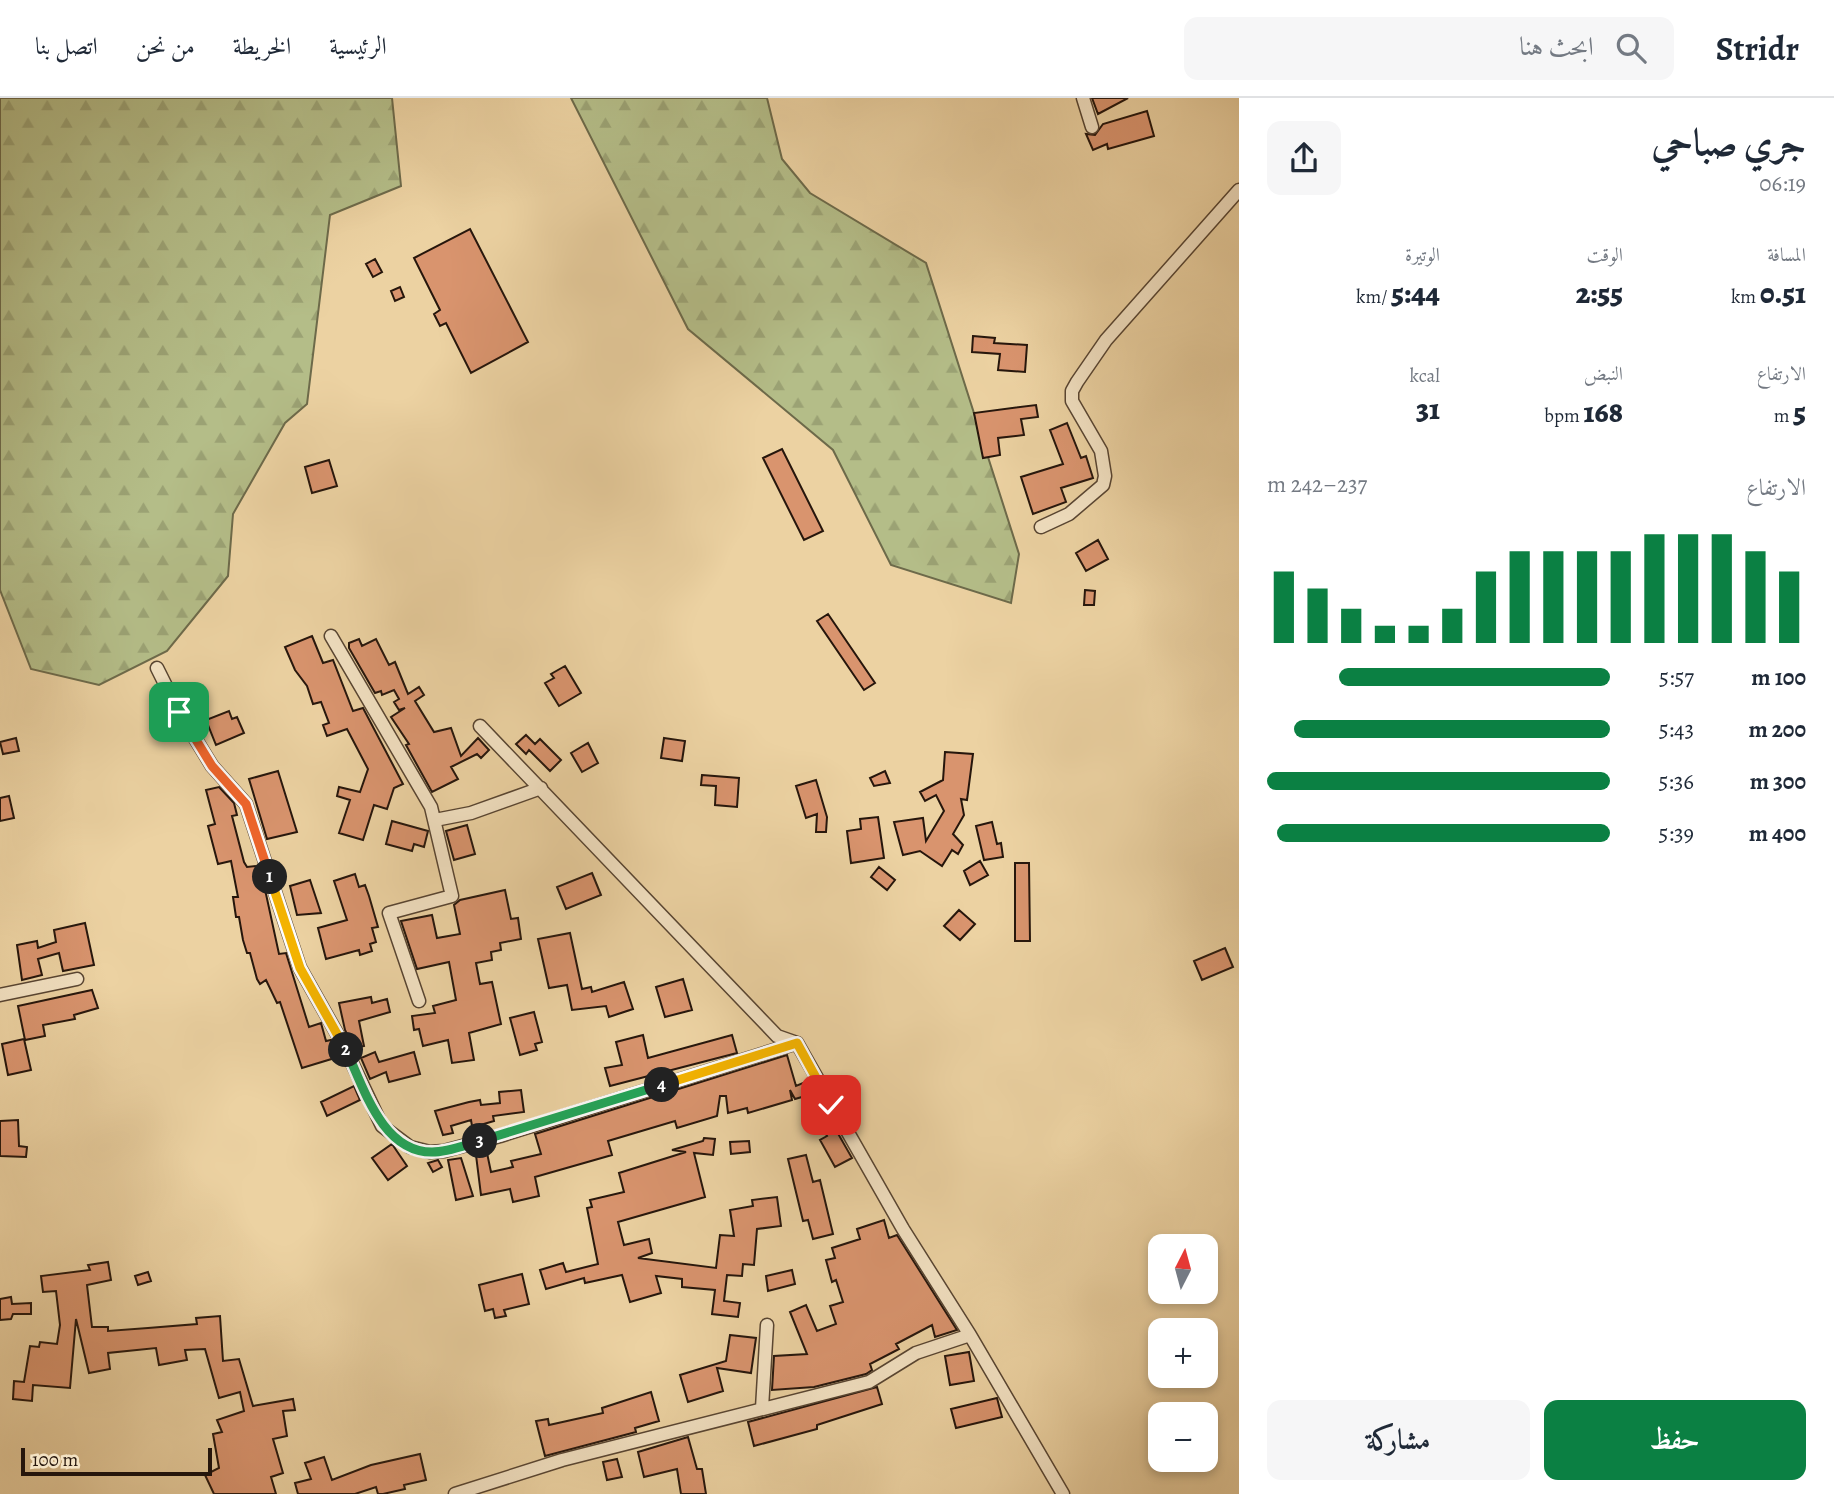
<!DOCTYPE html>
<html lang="ar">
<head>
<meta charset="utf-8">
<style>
	body { margin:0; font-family:Alegreya,Amiri,serif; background:#f6f6f7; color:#1f2937; direction:rtl; height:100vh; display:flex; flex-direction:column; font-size:26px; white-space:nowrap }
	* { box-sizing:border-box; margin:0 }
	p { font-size:23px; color:#747a83 }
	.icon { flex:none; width:38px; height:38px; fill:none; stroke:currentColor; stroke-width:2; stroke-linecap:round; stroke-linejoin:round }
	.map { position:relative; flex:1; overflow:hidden; direction:ltr }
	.side { display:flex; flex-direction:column; background:#fff; width:595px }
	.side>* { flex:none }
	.needle { width:46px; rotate:6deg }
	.buttons { position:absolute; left:1148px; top:1136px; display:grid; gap:14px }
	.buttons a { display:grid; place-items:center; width:70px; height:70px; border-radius:14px; background:#fff; box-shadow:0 4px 10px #0003; font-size:35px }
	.scale { position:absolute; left:21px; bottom:18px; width:191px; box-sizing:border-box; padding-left:7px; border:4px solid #26160c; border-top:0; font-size:19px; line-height:24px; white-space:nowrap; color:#26160c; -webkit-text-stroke:5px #f3e2c3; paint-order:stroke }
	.pin { position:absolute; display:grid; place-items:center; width:60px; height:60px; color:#fff; margin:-30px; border-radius:14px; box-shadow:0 4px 10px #0006 }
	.km { position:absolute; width:35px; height:35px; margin:-18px; border-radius:50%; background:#222; color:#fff; font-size:19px; line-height:35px; text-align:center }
	.round { display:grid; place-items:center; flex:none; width:74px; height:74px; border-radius:14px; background:#f6f6f7 }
	.summary { display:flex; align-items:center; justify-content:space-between; height:119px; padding:0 28px }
	h1 { font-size:38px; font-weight:800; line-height:52px }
	.figures { display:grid; grid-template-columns:repeat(3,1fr); gap:10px; height:119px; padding:7px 28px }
	.figures div { display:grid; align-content:center }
	.figures b { font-size:30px; font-weight:800 }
	.figures small { font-size:19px; font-weight:400 }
	.figures p { font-size:19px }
	.chart { height:196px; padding:14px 28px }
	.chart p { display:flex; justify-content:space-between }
	.chart svg { width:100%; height:126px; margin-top:7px; stroke:#0b8043; stroke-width:6 }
	.cta { display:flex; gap:14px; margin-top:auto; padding:14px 28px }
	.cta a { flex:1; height:80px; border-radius:14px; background:#0b8043; color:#fff; font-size:28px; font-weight:800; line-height:80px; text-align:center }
	.cta a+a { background:#f6f6f7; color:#1f2937 }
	ul { padding:0 28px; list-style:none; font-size:23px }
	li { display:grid; grid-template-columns:112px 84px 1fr; align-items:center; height:52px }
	li i { height:18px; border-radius:9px; background:#0b8043 }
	header { display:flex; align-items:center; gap:42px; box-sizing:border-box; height:98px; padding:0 35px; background:#fff; border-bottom:2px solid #e0e1e3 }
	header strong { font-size:33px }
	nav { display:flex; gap:38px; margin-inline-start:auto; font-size:24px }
	.search { width:490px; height:63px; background:#f6f6f7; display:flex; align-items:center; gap:18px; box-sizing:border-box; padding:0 24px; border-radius:14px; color:#747a83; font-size:26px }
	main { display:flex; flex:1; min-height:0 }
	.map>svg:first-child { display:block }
</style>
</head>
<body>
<header>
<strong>Stridr</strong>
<div class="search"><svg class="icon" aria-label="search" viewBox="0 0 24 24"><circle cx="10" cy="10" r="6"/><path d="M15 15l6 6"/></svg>ابحث هنا</div>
<nav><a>الرئيسية</a><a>الخريطة</a><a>من نحن</a><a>اتصل بنا</a></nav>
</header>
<main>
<section class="side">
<div class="summary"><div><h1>جري صباحي</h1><p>06:19</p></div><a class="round"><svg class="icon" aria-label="share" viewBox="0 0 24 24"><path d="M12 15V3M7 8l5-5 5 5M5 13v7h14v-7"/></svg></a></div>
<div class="figures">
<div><p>المسافة</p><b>0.51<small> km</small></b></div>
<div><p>الوقت</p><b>2:55</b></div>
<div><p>الوتيرة</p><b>5:44<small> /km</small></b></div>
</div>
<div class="figures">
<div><p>الارتفاع</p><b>5<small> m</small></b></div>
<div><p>النبض</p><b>168<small> bpm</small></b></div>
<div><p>kcal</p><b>31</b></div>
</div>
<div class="chart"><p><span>الارتفاع</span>237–242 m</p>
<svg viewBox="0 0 160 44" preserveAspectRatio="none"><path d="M5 44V19M15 44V25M25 44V32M35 44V38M45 44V38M55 44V32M65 44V19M75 44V12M85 44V12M95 44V12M105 44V12M115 44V6M125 44V6M135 44V6M145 44V12M155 44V19"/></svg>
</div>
<ul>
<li><b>100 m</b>5:57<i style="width:79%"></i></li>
<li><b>200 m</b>5:43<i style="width:92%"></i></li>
<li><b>300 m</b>5:36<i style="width:100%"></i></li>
<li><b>400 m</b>5:39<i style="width:97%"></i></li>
</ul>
<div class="cta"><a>حفظ</a><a>مشاركة</a></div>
</section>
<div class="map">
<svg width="1239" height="1396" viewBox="0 0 1239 1396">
	<defs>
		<pattern id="forest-firs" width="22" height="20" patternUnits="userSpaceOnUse" patternTransform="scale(1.75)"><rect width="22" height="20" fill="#b4bd88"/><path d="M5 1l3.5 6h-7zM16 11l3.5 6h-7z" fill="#9ba274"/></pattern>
	</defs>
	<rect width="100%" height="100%" fill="#ecd2a2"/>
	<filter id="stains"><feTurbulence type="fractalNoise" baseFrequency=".00286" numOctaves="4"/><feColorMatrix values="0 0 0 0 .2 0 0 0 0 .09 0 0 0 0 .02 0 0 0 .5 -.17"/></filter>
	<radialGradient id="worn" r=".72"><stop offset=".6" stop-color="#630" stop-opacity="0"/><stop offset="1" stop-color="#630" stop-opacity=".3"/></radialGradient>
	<path fill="url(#forest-firs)" stroke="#6d6a4a" stroke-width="2" d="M0 0H392L401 88 330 117 307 306 285 325 233 416 228 478 167 553 99 587 31 571 0 492Z
		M571 0H767L782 61 810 95 926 165 1019 456 1011 505 891 467 833 352 688 231Z"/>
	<path fill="#d9946e" stroke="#26160c" stroke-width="2" d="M1092 0H1128L1098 16Z
		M1147 13 1154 38 1108 51 1107 46 1093 52 1086 36 1095 37 1103 26Z
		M470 131 528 244 471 275 446 225 440 228 434 216 440 212 414 160Z
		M375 161 382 174 373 179 366 166Z
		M400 189 404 199 395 203 391 193Z
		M973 238 995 240 994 245 1027 247 1025 274 998 272 1000 256 972 254Z
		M1036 307 1038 319 1021 321 1024 337 998 340 1000 357 983 360 974 315Z
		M1067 325 1081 360 1086 358 1093 380 1061 390 1066 404 1033 416 1021 379 1063 366 1050 332Z
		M782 351 823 433 804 442 763 360Z
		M329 362 337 388 312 395 305 369Z
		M1098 442 1108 461 1086 473 1076 455Z
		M1085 492 1095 493 1094 507H1084Z
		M828 516 875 585 864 592 817 523Z
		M312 538 323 565 333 562 353 613 363 610 403 686 394 690 387 711 374 707 363 742 339 735 350 702 337 698 339 689 360 694 368 671 347 631 327 638 323 627 329 625 321 604 313 606 307 588 295 572 285 549Z
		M359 541 362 548 376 541 389 567 395 564 408 596 419 589 424 597 415 603 434 634 451 630 461 658 478 640 489 652 481 660 477 656 451 669 458 681 432 694 406 647 409 646 391 619 405 610 399 612 394 604 399 601 394 592 382 597 381 593 375 595 349 550V545Z
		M565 568 581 595 559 608 545 585 554 580 551 576Z
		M229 613 232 621 237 619 244 635 216 647 206 622Z
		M526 637 535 646 540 641 561 662 550 673 529 652 526 656 516 646Z
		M16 640 19 653 3 656 0 644Z
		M664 640 685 643 682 663 661 660Z
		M588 645 598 665 582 674 571 655Z
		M945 654 973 656 967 702 961 701 964 717 953 736 963 747 958 756 952 752 942 768 920 753 903 757 894 724 923 720 926 743 944 713 936 697 925 703 920 694 943 682Z
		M278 673 297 734 267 741 249 681Z
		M885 673 890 685 874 688 870 680Z
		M702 677 739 680 737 709 715 707 716 688 701 687Z
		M816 682 827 719 826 734H816L817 716 806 720 796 688Z
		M219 689 234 705 237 717 232 718 244 764 247 769 256 768 261 790H264L266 796 279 856 286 855 309 929 321 925 326 943 331 942 338 959 302 970 280 904 277 905 266 882 260 886 257 881 250 855H247L243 842 239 819H236L233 799H238L231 763 218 766 208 728 215 726 206 692Z
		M9 698 14 720 0 723V700Z
		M878 719 884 760 851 765 847 733 861 731 860 721Z
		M392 723 428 733 424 749 414 746 412 753 386 746Z
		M992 724 997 746 1001 745 1003 759 984 762 976 728Z
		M467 727 475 756 454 762 446 733Z
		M980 763 988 777 970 787 964 773Z
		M1015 765H1029L1030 843H1015Z
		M879 769 895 782 887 792 871 779Z
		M592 775 601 797 566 811 557 789Z
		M355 776 359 789 365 787 369 798 378 829 372 830 376 844 370 846 372 853 360 857 359 852 326 861 318 830 347 822 334 783Z
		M310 782 321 815 297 817 290 788Z
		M505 792 511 821 518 820 521 841 500 845 501 852 491 854 492 862 476 865 480 886 492 884 501 926 469 935 474 962 452 965 448 942 423 948 419 931 414 932 412 918 435 915 433 908 456 902 449 864 417 871 401 823 432 817 437 840 460 836 454 807 460 802Z
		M959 812 975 826 960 842 944 828Z
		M85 825 94 867 63 873 59 855 38 861 42 877 22 882 17 847 37 843 38 850 56 844 54 832Z
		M570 835 582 891 591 889 592 894 624 884 633 911 609 919 606 908 572 912 567 887 549 890 538 841Z
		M1225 850 1233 869 1202 882 1194 863Z
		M683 881 692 912 665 919 656 889Z
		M92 892 98 910 74 917 75 921 43 927 45 938 25 942 18 908Z
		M371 899 372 905 387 901 390 914 359 923 364 948 354 950 345 932 339 905Z
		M534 914 542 944 535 946 537 952 520 957 510 920Z
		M643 937 648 960 732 937 737 955 610 988 605 970 622 967 616 944Z
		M24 941 31 972 8 977 2 946Z
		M375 954 379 964 414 954 420 976 389 984 386 974 370 981 361 960Z
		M787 957 796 988 808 983 852 1060 835 1069 820 1042 827 1038 802 999 795 1001 790 992 792 1002 748 1015 747 1010 728 1015 726 998H720L717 1018 677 1030 675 1023 608 1043 612 1057 535 1079 539 1098 513 1104 510 1091 481 1097 476 1057 487 1055 491 1074 513 1069 511 1063 541 1056 535 1036Z
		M354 988 360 1002 327 1018 321 1004Z
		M521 992 524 1014 493 1018 494 1023 477 1028H472L471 1022 451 1028 453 1035 443 1037 435 1013 469 1004 480 1002 481 1007 500 1005 499 994Z
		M18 1022 19 1048 27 1049 26 1059 0 1058V1023Z
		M704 1040 715 1041 713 1057 694 1055 705 1099 618 1124 624 1147 649 1141 652 1155 638 1160 716 1170 720 1137 734 1138 730 1112 753 1108 752 1102 777 1099 781 1128 757 1131 754 1167 743 1166 742 1178 727 1177 724 1203 740 1205 738 1219 712 1216 715 1192 682 1189V1181L656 1178 661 1195 630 1204 622 1177 585 1185 584 1180 546 1191 540 1172 563 1165 566 1174 598 1166 587 1110 592 1109 590 1102 624 1094 619 1075 686 1054 672 1052 703 1043Z
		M749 1043 750 1054 731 1056 730 1044Z
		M392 1046 407 1068 388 1082 372 1060Z
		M806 1057 813 1084 820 1082 833 1136 813 1141 808 1122 803 1123 788 1061Z
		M461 1060 473 1098 456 1102 448 1062Z
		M438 1062 442 1069 433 1074 428 1065Z
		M884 1122 889 1140 897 1137 957 1232 935 1239 932 1227 896 1246 899 1251 870 1266 872 1272 866 1276 814 1289 772 1292 774 1258 807 1256 790 1214 806 1207 817 1233 836 1226 830 1208 843 1204 836 1182 832 1184 826 1162 835 1160 832 1150 860 1141 857 1131Z
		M108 1164 111 1182 87 1187 92 1229H108V1233L148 1230 197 1226 196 1220 220 1218 223 1263 239 1261 253 1308 293 1301 295 1312 283 1313 287 1338 273 1341 283 1375 271 1379 276 1396H214L205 1377 219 1370 213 1336 222 1334 217 1322 244 1313 240 1294 219 1300 205 1251 185 1252 187 1262 159 1267 156 1250 108 1255 110 1271 89 1275 76 1221 70 1290 33 1287 32 1303 13 1301 14 1283 24 1284 30 1248 39 1249 40 1244 57 1246 60 1227 56 1193 43 1194 41 1178 90 1172 88 1167Z
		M792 1172 795 1186 768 1193 766 1178Z
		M148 1174 151 1183 138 1187 135 1178Z
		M522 1176 529 1206 504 1212 506 1218 495 1220 493 1211 485 1213 479 1187Z
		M11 1199 12 1206 31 1205V1216H13L11 1221 0 1222V1201Z
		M730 1237 756 1240 751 1275 717 1270 723 1293 688 1304 680 1277 726 1263Z
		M969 1254 974 1283 950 1287 945 1258Z
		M877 1289 882 1306 817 1327V1331L754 1348 748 1324Z
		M651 1294 659 1323 635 1330 636 1334 545 1358 536 1323 548 1321 549 1327 603 1315 602 1310Z
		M997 1300 1002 1319 956 1330 951 1311Z
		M688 1339 697 1371H702L706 1396H681L677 1371 644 1379 638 1354Z
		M420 1356 426 1382 404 1387 405 1391 383 1396H378L376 1389 355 1396H298L295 1385 311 1381 305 1365 324 1359 332 1382 371 1367Z
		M617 1361 622 1379 607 1382 603 1364Z"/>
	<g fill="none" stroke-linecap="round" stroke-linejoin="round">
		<defs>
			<path id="minor" d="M1083 0 1092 29
				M1041 429 1069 416 1103 387 1105 378 1101 353 1072 303V293L1077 284 1106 242 1239 92
				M331 538 431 709 452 798 389 815 419 903
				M157 570 179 614 212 668 246 706 300 870 344 948 382 1028 410 1049 430 1054 444 1053 500 1038 797 945
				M480 628 777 938 797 945 903 1131 970 1237 1063 1396
				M435 722 471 715 541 690
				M0 897 77 881
				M762 1310 767 1227
				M455 1396 562 1362 869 1284 916 1255 970 1237"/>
		</defs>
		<use href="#minor" stroke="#584532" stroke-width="15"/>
		<use href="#minor" stroke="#f3e2c3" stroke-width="12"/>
	</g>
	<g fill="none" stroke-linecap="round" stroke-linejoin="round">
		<defs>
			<path id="split-1" d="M179 614 212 668 246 706 270 779"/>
			<path id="split-2" d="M270 779 300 870 346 952"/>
			<path id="split-3" d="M346 952C364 990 382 1054 432 1054 448 1054 465 1047 480 1043"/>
			<path id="split-4" d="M480 1043 662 987"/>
			<path id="split-5" d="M662 987 797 945 831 1007"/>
		</defs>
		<use href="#split-1" stroke="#fff" stroke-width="14"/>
		<use href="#split-2" stroke="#fff" stroke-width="14"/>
		<use href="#split-3" stroke="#fff" stroke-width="14"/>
		<use href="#split-4" stroke="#fff" stroke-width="14"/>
		<use href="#split-5" stroke="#fff" stroke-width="14"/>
		<use href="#split-1" stroke="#f0652b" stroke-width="9"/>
		<use href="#split-2" stroke="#f5b400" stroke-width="9"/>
		<use href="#split-3" stroke="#22a559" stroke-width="9"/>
		<use href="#split-4" stroke="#22a559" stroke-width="9"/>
		<use href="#split-5" stroke="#f5b400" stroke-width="9"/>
	</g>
	<rect width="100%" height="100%" filter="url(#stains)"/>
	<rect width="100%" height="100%" fill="url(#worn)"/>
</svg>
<div class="buttons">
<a><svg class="needle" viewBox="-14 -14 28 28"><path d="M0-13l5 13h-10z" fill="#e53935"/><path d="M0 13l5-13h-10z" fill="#747a83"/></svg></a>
<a>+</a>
<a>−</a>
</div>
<div class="scale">100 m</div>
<div class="pin" style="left:179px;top:614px;background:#1e9e55"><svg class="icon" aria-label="arrive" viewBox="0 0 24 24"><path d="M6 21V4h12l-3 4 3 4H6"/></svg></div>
<div class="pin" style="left:831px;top:1007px;background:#d93025"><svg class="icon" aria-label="check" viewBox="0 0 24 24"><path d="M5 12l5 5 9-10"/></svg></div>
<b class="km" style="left:270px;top:779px">1</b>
<b class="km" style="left:346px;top:952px">2</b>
<b class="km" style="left:480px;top:1043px">3</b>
<b class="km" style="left:662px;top:987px">4</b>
</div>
</main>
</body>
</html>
